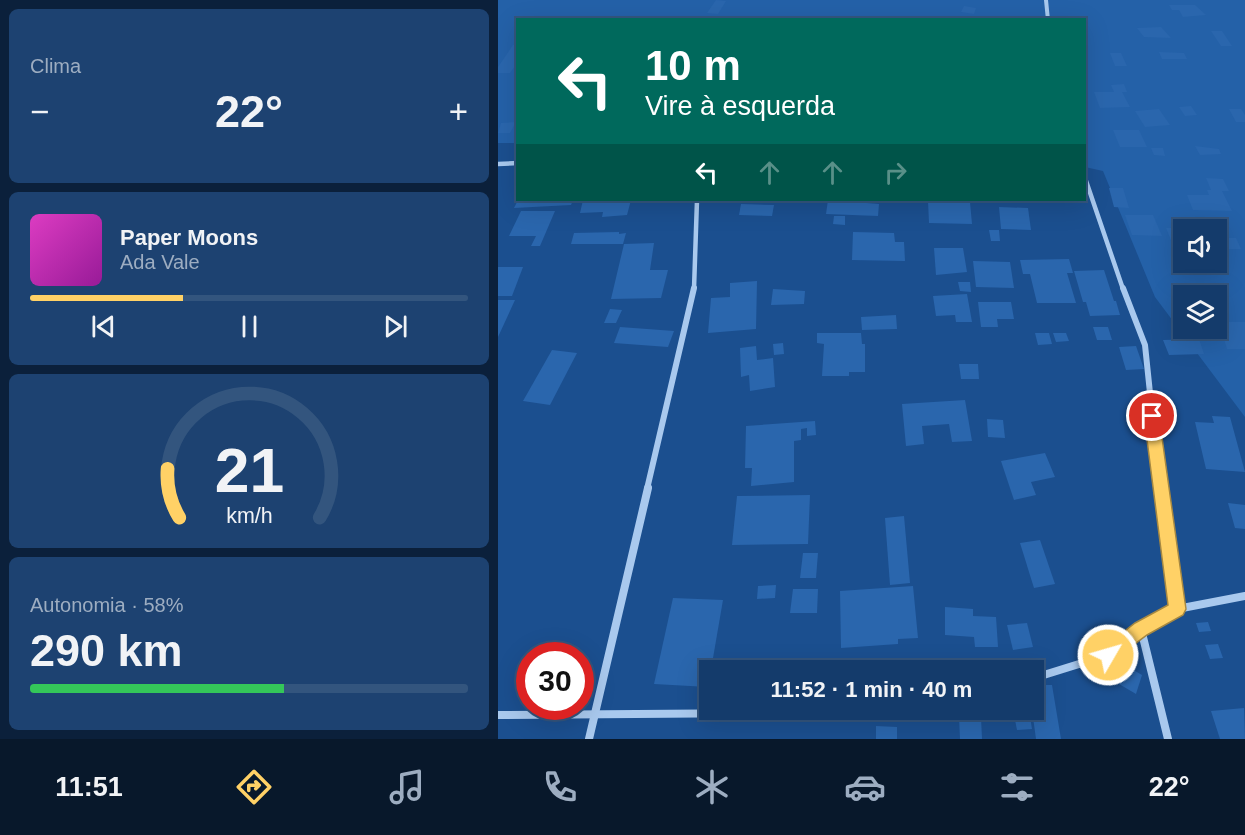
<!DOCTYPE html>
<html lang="pt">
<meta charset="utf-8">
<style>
body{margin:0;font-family:Arial,sans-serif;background:#1d4271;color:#f1f3f6;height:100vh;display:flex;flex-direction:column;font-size:22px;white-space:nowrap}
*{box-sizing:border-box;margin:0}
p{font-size:20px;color:#9dadc1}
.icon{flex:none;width:33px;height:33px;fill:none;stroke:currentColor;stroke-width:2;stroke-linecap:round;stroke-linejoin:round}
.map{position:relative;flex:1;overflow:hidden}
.sheet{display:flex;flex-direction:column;gap:9px;padding:9px;background:#0b203b;width:498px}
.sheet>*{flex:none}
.hud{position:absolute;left:18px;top:18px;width:570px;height:183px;border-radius:0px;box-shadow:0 6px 24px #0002,0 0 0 2px #33557e;background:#00695c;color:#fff;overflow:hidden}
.tools{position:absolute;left:675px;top:219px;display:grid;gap:12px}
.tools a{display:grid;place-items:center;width:54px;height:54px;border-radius:0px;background:#143b6b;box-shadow:0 6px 24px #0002,0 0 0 2px #33557e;font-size:30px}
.speed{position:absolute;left:18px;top:642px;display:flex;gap:12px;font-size:30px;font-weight:700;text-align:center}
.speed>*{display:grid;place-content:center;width:78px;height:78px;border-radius:50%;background:#143b6b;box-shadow:0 6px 24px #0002,0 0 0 2px #33557e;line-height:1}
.speed .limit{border:9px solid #d22;background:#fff;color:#111}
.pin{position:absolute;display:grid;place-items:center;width:51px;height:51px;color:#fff;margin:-26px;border:3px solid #fff;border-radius:50%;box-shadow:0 2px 6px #0007}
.me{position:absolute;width:66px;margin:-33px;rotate:52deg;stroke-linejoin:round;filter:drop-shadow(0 0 4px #0008)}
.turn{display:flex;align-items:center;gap:21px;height:126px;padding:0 30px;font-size:27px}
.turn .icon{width:78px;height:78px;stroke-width:2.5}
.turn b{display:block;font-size:42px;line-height:51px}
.lanes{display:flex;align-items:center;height:57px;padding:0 30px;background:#0003;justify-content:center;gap:30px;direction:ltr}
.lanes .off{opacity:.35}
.big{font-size:45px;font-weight:700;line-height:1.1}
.sheet .widget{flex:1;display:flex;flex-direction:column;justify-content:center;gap:9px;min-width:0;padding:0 21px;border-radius:9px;background:#1d4271}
.sheet .dial{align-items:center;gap:0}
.dial svg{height:156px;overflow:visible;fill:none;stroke:#33557e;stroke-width:7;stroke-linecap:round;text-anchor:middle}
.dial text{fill:#f1f3f6;stroke:none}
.song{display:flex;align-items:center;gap:18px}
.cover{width:72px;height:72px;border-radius:9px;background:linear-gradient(135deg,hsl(310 70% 55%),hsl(300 70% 35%))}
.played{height:6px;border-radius:3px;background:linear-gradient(90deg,#ffd166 35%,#33557e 35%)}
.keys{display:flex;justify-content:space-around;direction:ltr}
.heat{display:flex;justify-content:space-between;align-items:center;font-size:33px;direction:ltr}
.charge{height:9px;border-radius:4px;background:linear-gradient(90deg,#34c759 58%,#33557e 0)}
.trip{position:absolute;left:201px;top:660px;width:345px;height:60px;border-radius:0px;background:#143b6b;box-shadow:0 6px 24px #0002,0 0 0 2px #33557e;font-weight:700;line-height:60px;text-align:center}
.menu{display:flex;height:96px;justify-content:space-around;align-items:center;background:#08182b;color:#9dadc1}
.menu .icon{width:42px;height:42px}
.menu .selected{color:#ffd166}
.menu b{font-size:27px;color:#f1f3f6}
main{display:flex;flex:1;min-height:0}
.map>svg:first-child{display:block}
</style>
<main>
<section class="sheet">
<div class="widget"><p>Clima</p>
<div class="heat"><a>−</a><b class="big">22°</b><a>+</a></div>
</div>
<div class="widget">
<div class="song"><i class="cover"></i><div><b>Paper Moons</b><p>Ada Vale</p></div></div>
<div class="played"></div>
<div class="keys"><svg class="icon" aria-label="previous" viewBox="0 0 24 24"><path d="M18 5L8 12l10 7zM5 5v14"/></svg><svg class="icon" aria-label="pause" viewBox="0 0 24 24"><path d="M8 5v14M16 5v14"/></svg><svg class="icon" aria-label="next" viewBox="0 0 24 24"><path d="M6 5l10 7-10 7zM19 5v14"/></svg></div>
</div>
<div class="widget dial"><svg viewBox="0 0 100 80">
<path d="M14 69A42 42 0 1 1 86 69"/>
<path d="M14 69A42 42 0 0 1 8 44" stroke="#ffd166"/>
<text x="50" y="56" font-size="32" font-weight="700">21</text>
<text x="50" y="72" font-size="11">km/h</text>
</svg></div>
<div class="widget"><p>Autonomia · 58%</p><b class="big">290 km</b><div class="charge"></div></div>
</section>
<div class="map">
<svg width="747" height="739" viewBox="0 0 747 739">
<rect width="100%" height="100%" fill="#1b4f8f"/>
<!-- green -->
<path fill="#2461a8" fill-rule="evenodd" d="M0,0H747V417L657,297L605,171L587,167L586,20H20L19,143H0ZM686,230H718V262H686ZM686,296H718V328H686Z"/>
<!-- building -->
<g fill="#2a66ad">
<polygon points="218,0 228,1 220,14 209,13"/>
<polygon points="671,5 697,5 708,15 685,17 681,10 674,10"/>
<polygon points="466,6 478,8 476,14 463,12"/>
<polygon points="663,27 673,38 646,37 639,28"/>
<polygon points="713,31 724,31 734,46 723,46"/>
<polygon points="15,45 20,45 20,62 12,73 0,73 0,67"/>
<polygon points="661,52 686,53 689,59 664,59"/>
<polygon points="612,53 623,53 629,66 617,66"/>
<polygon points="626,84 629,92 624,92 632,107 602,108 596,92 616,92 613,85"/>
<polygon points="693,106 699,115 687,116 681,107"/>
<polygon points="661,109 672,125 647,127 637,111"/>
<polygon points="731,109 743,109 747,115 747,122 738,122"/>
<polygon points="18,122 12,133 0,133 3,123"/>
<polygon points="615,130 641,130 649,147 622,147"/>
<polygon points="697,146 721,149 723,154 702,155"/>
<polygon points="653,148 665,148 667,156 656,155"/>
<polygon points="708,178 725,179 731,191 724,191 734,211 695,210 689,195 711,195 709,190 713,190"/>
<polygon points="611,188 625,188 631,208 616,207"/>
<polygon points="20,200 75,200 73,205 16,208"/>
<polygon points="85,200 133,200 129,215 104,217 105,212 82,213"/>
<polygon points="252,200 290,200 290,203 251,202"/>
<polygon points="330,200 357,200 356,202 381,204 380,216 328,214"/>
<polygon points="430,201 472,202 474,224 431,223"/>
<polygon points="243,204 276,205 274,216 241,215"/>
<polygon points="501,207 530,208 533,230 503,229"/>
<polygon points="23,211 57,211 42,246 33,246 38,236 11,236"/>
<polygon points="627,215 655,215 664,236 634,235"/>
<polygon points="336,216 347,216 347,225 335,224"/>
<polygon points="668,228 686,228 686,250 677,250"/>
<polygon points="491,230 501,230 502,241 493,241"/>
<polygon points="121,232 121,234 128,233 125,244 73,244 76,233"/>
<polygon points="355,232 396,233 397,242 406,242 407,261 354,260"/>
<polygon points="718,238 738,238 743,249 718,249"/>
<polygon points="156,243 152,270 170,270 163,298 113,299 126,244"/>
<polygon points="436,248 465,248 469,272 438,275"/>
<polygon points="571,259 575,273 569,273 578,303 539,303 532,274 525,274 522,260"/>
<polygon points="475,261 512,262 516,288 478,287"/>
<polygon points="0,267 25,267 14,296 0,296"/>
<polygon points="606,270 616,301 618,301 622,315 592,316 588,302 585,302 576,271"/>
<polygon points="259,281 258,329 210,333 213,298 232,297 232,283"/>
<polygon points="460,282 472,282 473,292 462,291"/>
<polygon points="275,289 307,291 306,304 273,305"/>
<polygon points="469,294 474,322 458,322 457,315 438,316 435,296"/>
<polygon points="0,300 17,300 0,337"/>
<polygon points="480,302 513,302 516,319 499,319 500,327 483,327"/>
<polygon points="112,309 124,310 118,323 106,323"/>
<polygon points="398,315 399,329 364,330 363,317"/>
<polygon points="718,322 747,322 747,349 729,349 726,339 706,339 702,328 718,328"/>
<polygon points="122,327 176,331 170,347 116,343"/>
<polygon points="595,327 610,327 614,340 599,340"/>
<polygon points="319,333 363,333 364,344 367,344 367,372 351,372 351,376 324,376 326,344 319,343"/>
<polygon points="537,333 551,333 554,344 540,345"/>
<polygon points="555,333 568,333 571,341 558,342"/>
<polygon points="701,339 706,354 671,355 665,340"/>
<polygon points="285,343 286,354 276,355 275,344"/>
<polygon points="258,346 259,360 275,358 277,387 252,391 251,375 243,377 242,348"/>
<polygon points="638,346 646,369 628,370 621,347"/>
<polygon points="54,350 79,353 52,405 25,401"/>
<polygon points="461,364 480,364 481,379 463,379"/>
<polygon points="467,400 474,441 454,442 451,424 424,426 426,444 408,446 404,404"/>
<polygon points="714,416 732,417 747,472 708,469 697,422 716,423"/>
<polygon points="489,419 505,420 507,438 490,437"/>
<polygon points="317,421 318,435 309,436 309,428 303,429 303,440 296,441 296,482 253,486 254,468 247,468 248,426"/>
<polygon points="547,453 557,477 533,482 538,495 516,500 503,461"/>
<polygon points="312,495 310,544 234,545 239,496"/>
<polygon points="730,503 747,505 747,529 737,528"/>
<polygon points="406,516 412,583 392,585 387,518"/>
<polygon points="542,540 557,584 536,588 522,543"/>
<polygon points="305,553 320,553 318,578 302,578"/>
<polygon points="278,585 277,598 259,599 260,586"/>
<polygon points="415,586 420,638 400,639 400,644 343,648 342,591"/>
<polygon points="295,589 320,589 319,613 292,613"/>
<polygon points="175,598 225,600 210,687 156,684"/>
<polygon points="447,607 475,609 475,616 498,617 500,647 477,647 476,637 447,635"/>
<polygon points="710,622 713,631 701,632 698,623"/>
<polygon points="529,623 535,647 515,650 509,625"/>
<polygon points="720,644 725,658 712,659 707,645"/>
<polygon points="627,665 644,675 638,694 621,684"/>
<polygon points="540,685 554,685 563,739 538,739 534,710 536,698 542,698"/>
<polygon points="746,708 747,739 722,739 713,711"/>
<polygon points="515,710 531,710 534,729 519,730"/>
<polygon points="461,716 483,717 484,739 462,739"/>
<polygon points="378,726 399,727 399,739 378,739"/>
</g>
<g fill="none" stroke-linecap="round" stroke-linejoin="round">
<!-- street-far3 -->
<polyline stroke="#a9c9ee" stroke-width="4" points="548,0 550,20"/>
<!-- street-far2 -->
<g stroke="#a9c9ee" stroke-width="4.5">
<polyline points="0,164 20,163"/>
<polyline points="586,175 625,289"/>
<polyline points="196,289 199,200"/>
</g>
<!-- street-far1 -->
<g stroke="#a9c9ee" stroke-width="6">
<polyline points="625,288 647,345 662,489"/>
<polyline points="149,489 196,288"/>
</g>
<!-- street -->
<g stroke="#a9c9ee" stroke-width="8">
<polyline points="662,488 679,609"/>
<polyline points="643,629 670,739"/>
<polyline points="536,678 610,655 643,629 679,609 747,596"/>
<polyline points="0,715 396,712 407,710"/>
<polyline points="91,739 150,488"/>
</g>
</g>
<!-- route -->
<polygon fill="#ffd166" stroke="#a68842" stroke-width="1.5" points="654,409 659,411 661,416 688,609 685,615 649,635 610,664 604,661 601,655 604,649 637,623 670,605 646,416 648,411"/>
</svg>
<div class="tools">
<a><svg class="icon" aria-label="sound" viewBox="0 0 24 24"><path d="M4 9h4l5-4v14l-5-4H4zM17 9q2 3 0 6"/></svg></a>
<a><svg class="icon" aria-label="layers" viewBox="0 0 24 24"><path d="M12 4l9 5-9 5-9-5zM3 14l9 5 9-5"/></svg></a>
</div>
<div class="speed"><div class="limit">30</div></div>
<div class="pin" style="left:654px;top:416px;background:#d93025"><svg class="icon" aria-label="arrive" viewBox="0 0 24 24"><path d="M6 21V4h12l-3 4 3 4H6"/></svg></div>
<svg class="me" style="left:610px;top:655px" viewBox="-20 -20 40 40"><circle r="17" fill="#ffd166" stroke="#fff" stroke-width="3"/><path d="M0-11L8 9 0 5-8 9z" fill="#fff"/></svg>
<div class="trip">11:52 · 1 min · 40 m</div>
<div class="hud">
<div class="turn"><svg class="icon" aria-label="left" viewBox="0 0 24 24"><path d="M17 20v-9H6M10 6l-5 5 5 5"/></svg><div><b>10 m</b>Vire à esquerda</div></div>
<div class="lanes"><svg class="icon" aria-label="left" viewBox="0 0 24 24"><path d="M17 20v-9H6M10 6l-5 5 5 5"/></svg><svg class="icon off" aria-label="ahead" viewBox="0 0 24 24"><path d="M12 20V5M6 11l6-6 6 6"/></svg><svg class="icon off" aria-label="ahead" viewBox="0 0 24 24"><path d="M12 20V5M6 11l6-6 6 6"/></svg><svg class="icon off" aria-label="right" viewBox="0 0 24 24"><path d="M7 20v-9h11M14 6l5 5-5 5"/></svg></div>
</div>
</div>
</main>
<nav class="menu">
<b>11:51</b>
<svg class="icon selected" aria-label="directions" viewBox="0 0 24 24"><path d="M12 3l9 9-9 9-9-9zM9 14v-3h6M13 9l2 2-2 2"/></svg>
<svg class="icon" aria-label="music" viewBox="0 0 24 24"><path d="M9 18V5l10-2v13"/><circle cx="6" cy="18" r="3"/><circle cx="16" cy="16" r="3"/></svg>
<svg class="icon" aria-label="phone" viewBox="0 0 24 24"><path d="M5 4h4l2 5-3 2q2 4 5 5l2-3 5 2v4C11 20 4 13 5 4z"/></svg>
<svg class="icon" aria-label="climate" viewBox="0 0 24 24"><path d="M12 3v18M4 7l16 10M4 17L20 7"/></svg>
<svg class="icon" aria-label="car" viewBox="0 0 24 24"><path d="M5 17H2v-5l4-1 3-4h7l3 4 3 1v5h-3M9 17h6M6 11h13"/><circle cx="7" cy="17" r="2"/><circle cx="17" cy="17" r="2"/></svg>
<svg class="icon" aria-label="filters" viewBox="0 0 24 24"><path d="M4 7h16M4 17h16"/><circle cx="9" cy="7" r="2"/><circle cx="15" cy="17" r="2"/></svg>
<b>22°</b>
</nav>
